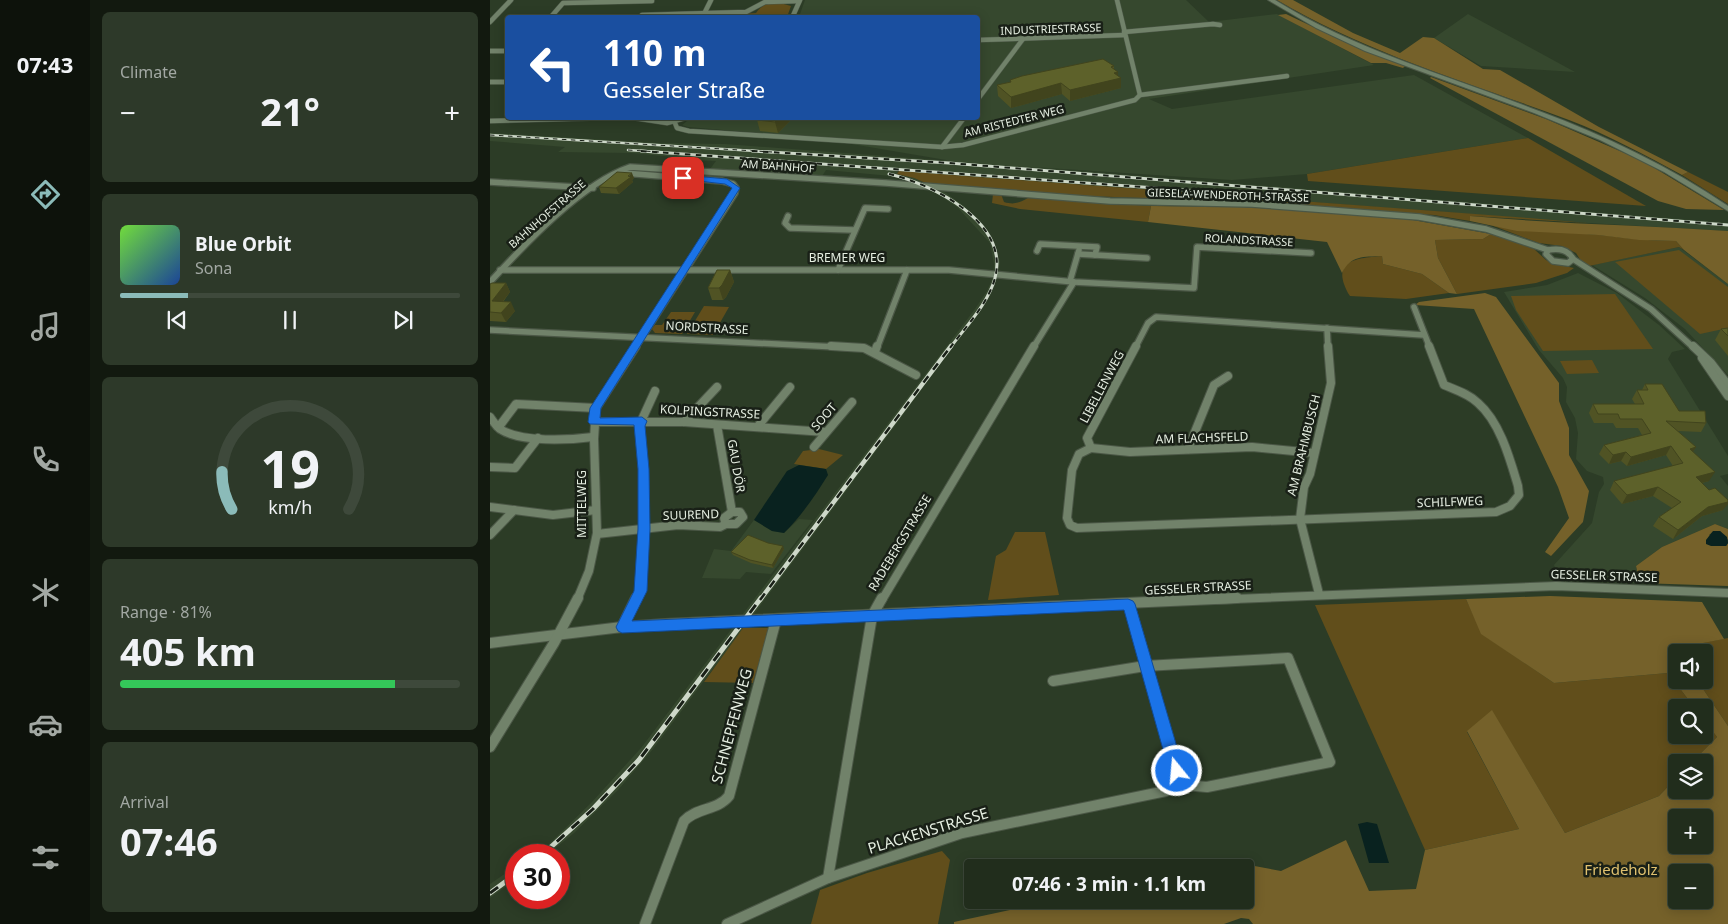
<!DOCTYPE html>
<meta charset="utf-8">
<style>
body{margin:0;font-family:"Noto Sans",sans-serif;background:#2d3929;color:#f1f3f6;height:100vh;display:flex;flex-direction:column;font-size:19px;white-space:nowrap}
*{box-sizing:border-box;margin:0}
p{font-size:16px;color:#a2a8a3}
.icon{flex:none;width:28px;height:28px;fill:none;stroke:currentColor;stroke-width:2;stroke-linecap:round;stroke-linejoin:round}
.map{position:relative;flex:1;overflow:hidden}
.sheet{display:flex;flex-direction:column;gap:12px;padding:12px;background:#12190f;width:400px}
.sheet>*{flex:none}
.guide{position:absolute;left:15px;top:15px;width:475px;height:105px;border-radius:5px;box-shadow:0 2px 12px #0003,0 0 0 1px #3e493b;background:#1a4fa0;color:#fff;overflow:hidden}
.fabs{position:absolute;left:1178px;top:644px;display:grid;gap:10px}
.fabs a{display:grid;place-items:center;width:45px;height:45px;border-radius:5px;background:#212d1c;box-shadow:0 2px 12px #0003,0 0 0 1px #3e493b;font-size:25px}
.speed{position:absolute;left:15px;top:844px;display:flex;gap:10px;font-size:25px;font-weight:700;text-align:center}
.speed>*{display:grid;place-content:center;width:65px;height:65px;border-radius:50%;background:#212d1c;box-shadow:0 2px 12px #0003,0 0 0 1px #3e493b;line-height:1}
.speed .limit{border:8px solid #d22;background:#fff;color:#111}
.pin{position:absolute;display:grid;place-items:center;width:42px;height:42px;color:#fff;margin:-21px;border-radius:10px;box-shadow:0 2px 8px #0006}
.me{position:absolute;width:55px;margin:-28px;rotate:343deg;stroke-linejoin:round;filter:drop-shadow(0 0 4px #0008)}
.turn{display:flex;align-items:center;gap:18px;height:105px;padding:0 15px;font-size:22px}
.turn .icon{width:65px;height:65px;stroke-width:2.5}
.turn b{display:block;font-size:35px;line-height:42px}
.big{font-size:38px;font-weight:700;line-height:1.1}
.sheet .tile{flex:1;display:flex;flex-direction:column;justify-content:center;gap:8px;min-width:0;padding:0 18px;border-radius:8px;background:#2d3929}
.sheet .dial{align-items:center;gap:0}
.dial svg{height:130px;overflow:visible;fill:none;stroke:#3e493b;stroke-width:7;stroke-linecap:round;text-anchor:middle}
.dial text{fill:#f1f3f6;stroke:none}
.song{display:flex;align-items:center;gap:15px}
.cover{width:60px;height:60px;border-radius:8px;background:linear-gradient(135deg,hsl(100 70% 55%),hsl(220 70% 35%))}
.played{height:5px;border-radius:2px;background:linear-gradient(90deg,#8bbbb9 20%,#3e493b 20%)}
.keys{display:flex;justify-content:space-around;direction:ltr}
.heat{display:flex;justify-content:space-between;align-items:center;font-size:28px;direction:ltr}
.charge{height:8px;border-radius:4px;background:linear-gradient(90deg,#34c759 81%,#3e493b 0)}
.trip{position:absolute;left:474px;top:859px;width:290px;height:50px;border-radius:5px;background:#212d1c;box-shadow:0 2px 12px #0003,0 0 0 1px #3e493b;font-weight:700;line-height:50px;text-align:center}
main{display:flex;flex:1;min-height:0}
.tabs{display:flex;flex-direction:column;width:90px;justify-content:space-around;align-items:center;background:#0d120b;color:#a2a8a3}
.tabs .icon{width:35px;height:35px}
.tabs .selected{color:#8bbbb9}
.tabs b{font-size:22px;color:#f1f3f6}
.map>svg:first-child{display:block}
</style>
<main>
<nav class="tabs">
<b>07:43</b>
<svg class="icon selected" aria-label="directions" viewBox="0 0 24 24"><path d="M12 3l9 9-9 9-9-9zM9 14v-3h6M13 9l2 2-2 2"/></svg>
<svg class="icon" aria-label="music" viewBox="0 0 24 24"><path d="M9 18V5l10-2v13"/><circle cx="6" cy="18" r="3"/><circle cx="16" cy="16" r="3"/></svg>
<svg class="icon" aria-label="phone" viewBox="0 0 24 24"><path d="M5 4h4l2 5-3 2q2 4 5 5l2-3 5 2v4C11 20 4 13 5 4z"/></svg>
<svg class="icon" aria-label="climate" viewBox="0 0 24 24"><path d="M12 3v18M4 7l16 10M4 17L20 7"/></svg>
<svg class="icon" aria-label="car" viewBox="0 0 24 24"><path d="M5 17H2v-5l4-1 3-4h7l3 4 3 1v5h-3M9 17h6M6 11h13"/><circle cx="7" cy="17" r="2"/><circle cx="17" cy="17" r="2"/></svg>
<svg class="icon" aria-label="filters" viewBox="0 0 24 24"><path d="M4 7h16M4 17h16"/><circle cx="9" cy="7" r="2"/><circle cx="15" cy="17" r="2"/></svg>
</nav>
<section class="sheet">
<div class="tile"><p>Climate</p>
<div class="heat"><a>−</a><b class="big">21°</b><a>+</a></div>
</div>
<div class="tile">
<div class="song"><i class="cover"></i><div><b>Blue Orbit</b><p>Sona</p></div></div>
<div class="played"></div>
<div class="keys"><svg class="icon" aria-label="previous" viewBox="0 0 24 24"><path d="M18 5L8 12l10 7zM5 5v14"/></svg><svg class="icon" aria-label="pause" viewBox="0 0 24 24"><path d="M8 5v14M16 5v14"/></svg><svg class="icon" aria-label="next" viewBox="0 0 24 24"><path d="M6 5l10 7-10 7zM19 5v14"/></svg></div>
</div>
<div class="tile dial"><svg viewBox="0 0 100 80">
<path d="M14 69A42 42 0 1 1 86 69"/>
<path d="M14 69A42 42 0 0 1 8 46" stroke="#8bbbb9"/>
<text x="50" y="56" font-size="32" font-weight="700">19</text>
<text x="50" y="72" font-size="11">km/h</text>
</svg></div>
<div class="tile"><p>Range · 81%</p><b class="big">405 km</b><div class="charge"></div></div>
<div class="tile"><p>Arrival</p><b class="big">07:46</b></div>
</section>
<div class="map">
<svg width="1238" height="924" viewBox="0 0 1238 924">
<rect width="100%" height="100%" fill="#2c3c26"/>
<!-- built -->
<g fill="#36482e">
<polygon points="315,0 696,0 719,22 787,14 884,65 659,99 682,109 924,75 1038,138 817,174 742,180 527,166 1238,223 1238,231 1098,223 409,171 407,174 424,178 453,191 474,206 503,241 510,262 506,279 500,294 410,419 163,749 128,790 84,833 57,855 43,855 57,846 102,802 151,748 485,309 497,291 503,277 504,264 500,243 467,207 434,185 401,176 336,170 331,178 220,169 226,161 205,160 206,157 197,157 195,158 141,153 68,152 75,147 0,141 0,133 167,143 235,144 462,161 326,138 198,127 192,125 201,118 488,118 488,18 309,17"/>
<polygon points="978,14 1041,48 1085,72 991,66 944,38"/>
<polygon points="1189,247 1238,284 1238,375 1195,329 1155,298 1102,265"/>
<polygon points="1088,273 1127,293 1169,325 1195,349 1182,352 1178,359 1238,456 1238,474 1230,476 1238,486 1238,529 1225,524 1172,547 1146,566 1150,583 1070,581 1064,565 1102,523 1109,492 1114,484 1113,477 1097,471 1086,459 1088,433 1085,418 1076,402 1077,387 1073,378 1049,350 1014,292 1057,285"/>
<polygon points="309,519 323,520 281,574 256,572 250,579 212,578 224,549 241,551 264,520 282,531 294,533"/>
<polygon points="26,866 26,879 0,898 0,884"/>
</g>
<!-- green -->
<g fill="#614e1b">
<path d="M290,3L301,6L297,17L247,18L249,14L266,13C273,3 278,4 290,3Z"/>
<polygon points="1038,138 1156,206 818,181 817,174"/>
<polygon points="409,171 1039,218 1098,223 980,216 980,221 944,215 763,202 569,195 450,184 445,187 424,178 407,174"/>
<polygon points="1198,172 1238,192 1238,204 1192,175"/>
<path d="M503,194H511L514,202C524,205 529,203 538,198L661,206L658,222L530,209L502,203Z"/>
<path d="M1001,225C1037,233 1073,231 1109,235C1135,238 1160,241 1186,241L1194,250L1189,247L1099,266L1091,261L1086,253L1072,246L1049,243Z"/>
<polygon points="1001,234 1044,249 1056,260 1064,264 1084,268 1077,273 1046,283 967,294 948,258 945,240 993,239"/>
<polygon points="1189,250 1238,287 1238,328 1210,334 1125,262"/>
<path d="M892,256L893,264L932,274L959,293L916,299L860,296C840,262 863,258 892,256Z"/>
<polygon points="1125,294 1163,349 1053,351 1026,310 1021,296"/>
<polygon points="214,306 239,307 223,335 197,334"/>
<polygon points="181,312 205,312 192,334 165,333 162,329 165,325 172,325"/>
<polygon points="1102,360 1109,373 1077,374 1070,361"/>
<polygon points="329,449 353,455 336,469 304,464 313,451"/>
<polygon points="525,532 555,532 569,595 498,600 506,556 516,550"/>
<polygon points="976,599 992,634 1064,683 1178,673 1204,707 1186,708 1186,735 1214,735 1214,720 1227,737 1202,762 1186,762 1186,778 1169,796 1075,833 1002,711 977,732 1029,829 935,850 825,605"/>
<polygon points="253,628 279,628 263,683 214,682"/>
<polygon points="1238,638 1238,726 1207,680 1214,680 1214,652 1189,652 1186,648"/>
<polygon points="452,851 460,860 448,924 321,924 330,890 377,873"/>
</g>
<!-- forest -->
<g fill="#75612a" fill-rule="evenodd">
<path d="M787,0H803L863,33L910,53L933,37L944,38L993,69L1010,70L1109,127L1198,172L1192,175C1155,155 1118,135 1079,120C980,83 879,54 787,0Z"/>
<polygon points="796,14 855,42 915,66 913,68 896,63 881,63 788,15"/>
<polygon points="941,77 1056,119 1153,161 1234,210 1196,209 1168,201 940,78"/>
<path d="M661,206L753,207L895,215L1001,234L993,239L945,240L948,258L967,294L959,293L932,274L893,264L892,256C873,257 861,255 852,273L837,242L658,222Z"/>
<path d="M980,216C1066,224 1152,225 1238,231V284L1194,250L1186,241L1149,240L1108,235L1027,231L980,221Z"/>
<polygon points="995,293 1006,297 1069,383 1069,401 1079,428 1079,455 1099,491 1093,522 1061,556 1055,552 1079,518 1068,487 984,309 925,305 929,302"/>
<polygon points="1225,524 1238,529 1238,540 1230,531 1224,531 1219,535 1236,546 1238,543 1238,586 1150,583 1146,566 1172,547"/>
<path d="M1060,596L1212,602L1234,639L1187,648L1189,652H1186V680H1207L1238,726V924H763L759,919L751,918L734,924H464V922L566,900H755V868L716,867L743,862L791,871L856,840L879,891L926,889L935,850L1029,829L977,731L1002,710L1075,833L1169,796L1186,778V790H1214V762H1202L1227,737L1214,720V708L1204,707L1178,673L1064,683L991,634L976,599ZM1186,818H1214V845H1186ZM1186,872H1214V900H1186Z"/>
</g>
<!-- water -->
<g fill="#09221f">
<path d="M309,465L336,469L338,475C325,496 312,515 294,533L282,531L264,520L297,471Z"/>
<polygon points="1223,531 1230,531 1237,537 1238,543 1236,546 1221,546 1216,544 1216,540"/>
<polygon points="877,822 887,824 899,863 879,863 868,824"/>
</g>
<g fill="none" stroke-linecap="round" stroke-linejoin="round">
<defs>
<g id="minor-far3">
<polyline points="627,0 650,95"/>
<polyline points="214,14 221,0"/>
<polyline points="152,15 256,12 275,2 309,1"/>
<polyline points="60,18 73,3 162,1"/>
<polyline points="302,18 310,0"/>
<polyline points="0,22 21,0"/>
<polyline points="634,32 723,24 730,25"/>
<polyline points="488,40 635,35"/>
<polyline points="0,51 18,51"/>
<polyline points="0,82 18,82"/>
<polyline points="488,99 533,39"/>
<polyline points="144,118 177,123 195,118"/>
<polyline points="0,121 110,118"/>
<polyline points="185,123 187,128 199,131 452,147 473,145 645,100 650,95 797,76"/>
<polyline points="452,147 474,118"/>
</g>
<g id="minor-far2">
<polyline points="134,173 232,181 243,184 246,188 245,193 145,348"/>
<polyline points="0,182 103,188"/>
<polyline points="298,216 295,223 300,228 364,230"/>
<path d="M1058,250C1068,248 1078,249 1083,259L1161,309L1204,348"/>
<polyline points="1058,250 1056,254 1063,261 1078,263 1083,259"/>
<polyline points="547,251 550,244 607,247 605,255"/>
<polyline points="588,254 657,258"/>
<polyline points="10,270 459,270 584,282 704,288 707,247 821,253"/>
<polyline points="348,270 375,208 398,209"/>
<polyline points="580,281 589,250"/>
<path d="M0,282C35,244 92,183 140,167L396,183L620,201L762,204L929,217L996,229L1058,250"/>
<polyline points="924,307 940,348"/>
<polyline points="837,328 838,348"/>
<polyline points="0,330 367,348"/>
<polyline points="387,348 417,270"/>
<polyline points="543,348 584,282"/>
<polyline points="645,348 658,323 666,317 934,335"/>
</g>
<g id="minor-far1">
<polyline points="341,346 374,348 426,375"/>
<path d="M646,346L597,438L601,448L589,454L582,470L577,518L580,525L587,528L1006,512L1020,506L1029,495L1028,486C1020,459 1010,422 988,403C979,394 966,390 954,385L939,346"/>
<polyline points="1203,346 1221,363 1238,385"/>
<polyline points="385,352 387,346"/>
<polyline points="1212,358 1238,396"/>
<path d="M0,417C3,421 6,426 10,429C31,443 79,440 103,437"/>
<polyline points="104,422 194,422 335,432"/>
<polyline points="194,422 227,387"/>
<polyline points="227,425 242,512"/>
<polyline points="7,426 11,424 26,404 106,408"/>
<polyline points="268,426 300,387"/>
<polyline points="324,447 362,402"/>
<polyline points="601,448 640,452 762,447 824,453"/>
<polyline points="698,449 724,385 738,376"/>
<polyline points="0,467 25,468 48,438"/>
<polyline points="0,507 63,515 106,510"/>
<polygon points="242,512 250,512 253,517 246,524 236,524 234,518"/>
<polyline points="107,534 188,525 230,527 236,524"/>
<polyline points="0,535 24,510"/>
<polyline points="829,594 810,519 814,487 820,474 841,383 838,346"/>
<polyline points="87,600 99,571 107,533 104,439 106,408 146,346"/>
<polyline points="146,600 150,591 154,529 153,469 149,426 165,391"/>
<polyline points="392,600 544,346"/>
<polyline points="719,600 1066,586 1238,593"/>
</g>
<g id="minor">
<polyline points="132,627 146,598"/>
<polyline points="0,643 132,627 175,624 747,598"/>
<polyline points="563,681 655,666 798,658 840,762 717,787 684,784"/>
<polyline points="0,747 64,643 88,598"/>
<polyline points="338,878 382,616 392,598"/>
<path d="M155,924L194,821C207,807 227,811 239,796L286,620"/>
<polyline points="237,924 338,878 472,833 676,791 684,784 687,771 639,604"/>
</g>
<path id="secondary" d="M778,0H785C867,51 960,76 1049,111C1116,136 1179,166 1238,206V211L1174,172L1110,140L1044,113L875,51L826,28Z"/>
</defs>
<!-- minor-far3 casing -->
<use href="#minor-far3" stroke="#4b5746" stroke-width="5.5"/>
<!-- minor-far2 casing -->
<use href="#minor-far2" stroke="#4b5746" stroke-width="8"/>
<!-- minor-far1 casing -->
<use href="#minor-far1" stroke="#4b5746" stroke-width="10"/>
<!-- minor casing -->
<use href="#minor" stroke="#4b5746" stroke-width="12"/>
<!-- secondary casing -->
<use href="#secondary" stroke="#4b5746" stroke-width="2"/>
<!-- minor-far3 -->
<use href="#minor-far3" stroke="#71826a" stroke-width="4.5"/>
<!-- minor-far2 -->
<use href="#minor-far2" stroke="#71826a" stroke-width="5.5"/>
<!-- minor-far1 -->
<use href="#minor-far1" stroke="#71826a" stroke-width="8"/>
<!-- minor -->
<use href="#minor" stroke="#71826a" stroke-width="10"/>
<!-- secondary -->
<use href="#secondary" fill="#71826a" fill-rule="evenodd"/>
<defs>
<g id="rail-far3">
<polyline points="0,135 282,152"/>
<polyline points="138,150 169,152"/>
</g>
<g id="rail-far2">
<polyline points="151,151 792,197"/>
<polyline points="262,151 459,163 1238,225"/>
<path d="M399,174C442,184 520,222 505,278C498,304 476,326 460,348"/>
</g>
<polyline id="rail-far1" points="270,600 461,346"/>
<g id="rail">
<polyline points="52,855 103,809 149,760 271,598"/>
<polyline points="0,893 26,874"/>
</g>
</defs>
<!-- rail-far3 casing -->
<use href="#rail-far3" stroke="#ced8c9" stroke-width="2.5"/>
<!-- rail-far2 casing -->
<use href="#rail-far2" stroke="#ced8c9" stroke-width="3"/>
<!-- rail-far1 casing -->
<use href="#rail-far1" stroke="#ced8c9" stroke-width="4.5"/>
<!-- rail casing -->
<use href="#rail" stroke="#ced8c9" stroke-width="5"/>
<!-- rail-far3 -->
<use href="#rail-far3" stroke="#192017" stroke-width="1" stroke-dasharray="4.5" stroke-linecap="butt"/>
<!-- rail-far2 -->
<use href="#rail-far2" stroke="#192017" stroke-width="2" stroke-dasharray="5.5" stroke-linecap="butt"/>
<!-- rail-far1 -->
<use href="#rail-far1" stroke="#192017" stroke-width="2.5" stroke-dasharray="8" stroke-linecap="butt"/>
<!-- rail -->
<use href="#rail" stroke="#192017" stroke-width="3" stroke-dasharray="10" stroke-linecap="butt"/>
</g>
<!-- wall -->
<g fill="#505324">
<polygon points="624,66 624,69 628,76 631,88 580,101 572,94 521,108 508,96 507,85 520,82 520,80"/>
<polygon points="270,118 303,118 288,133 270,131 267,120"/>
<polygon points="144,178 142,180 143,182 129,194 111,193 109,187"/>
<polygon points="240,270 244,282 236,297 233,300 222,300 218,288"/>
<polygon points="16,283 20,292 13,302 25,311 16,322 0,321 0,284"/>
<polygon points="1238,328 1238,356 1225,340 1231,329"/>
<polygon points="1155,384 1189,411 1216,423 1211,432 1188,431 1206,447 1203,451 1219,481 1212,483 1233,510 1212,516 1183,539 1163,526 1169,517 1182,508 1163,496 1132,504 1120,490 1124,481 1183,466 1176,455 1137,466 1131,461 1119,464 1109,454 1114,445 1152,435 1148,428 1126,428 1123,423 1104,423 1099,413 1103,404 1145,404 1142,399 1147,390 1152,390"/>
<polygon points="278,543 294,549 283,568 261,563 243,555 241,552"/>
</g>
<!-- shaded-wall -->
<g fill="#41441d">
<polygon points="628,72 628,79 631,78 631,88 580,101 580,90"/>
<polygon points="571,83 572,94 521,108 521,97"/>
<polygon points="289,118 303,118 288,133 285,122"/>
<polygon points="142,173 144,178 142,180 143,182 129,194 126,188"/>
<polygon points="240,270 244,282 236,297 233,300 229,288"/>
<polygon points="16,283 20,292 6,310 2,301"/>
<polygon points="21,302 25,311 16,322 11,313"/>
<polygon points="1181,446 1176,455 1137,466 1141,457"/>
<polygon points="1206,447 1200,456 1200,449"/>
<polygon points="1136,452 1131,461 1119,464 1123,455"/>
<polygon points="1225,472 1219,481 1200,486 1206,477"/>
<polygon points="1168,487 1163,496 1132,504 1137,495"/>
<polygon points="1238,502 1238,504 1233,510 1212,516 1183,539 1188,530 1218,507"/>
<polygon points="293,546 294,549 283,568 282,565"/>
</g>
<!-- building -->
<g fill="#5d612a" stroke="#41441d">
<polygon points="613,59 624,66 621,67 628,72 624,73 631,78 580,90 571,83 521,97 507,85 521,82 520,80 532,76"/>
<polygon points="270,118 289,118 285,122 267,120"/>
<polygon points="127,172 142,173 138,176 141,177 126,188 109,187"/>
<polygon points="227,270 240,270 232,285 229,288 218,288"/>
<polygon points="2,283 16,283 2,301 21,302 11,313 0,312 0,284"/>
<polygon points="1238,328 1238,336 1231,329"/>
<polygon points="1155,384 1172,384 1189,411 1215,411 1216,423 1176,421 1206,447 1200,449 1225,472 1206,477 1219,490 1225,488 1238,500 1238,502 1218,507 1188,530 1169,517 1191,502 1168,487 1137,495 1124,481 1193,463 1181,446 1141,457 1136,452 1123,455 1114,445 1161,433 1152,419 1130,419 1128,414 1108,414 1103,404 1154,404 1147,390 1158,390"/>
<polygon points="258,535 278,543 293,546 282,565 260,560 241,552"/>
</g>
<!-- route -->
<polygon fill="#1a73e8" stroke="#114b97" points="193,175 237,179 250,188 111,408 110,418 152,417 157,421 155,426 159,469 160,529 157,591 142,621 638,599 643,601 645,604 694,771 692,776 687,778 681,776 679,771 634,610 132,633 128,631 126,627 144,591 148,529 148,469 144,425 100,424 98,422 100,408 242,188 235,184 190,179 189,178"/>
<g text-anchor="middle" stroke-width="5" stroke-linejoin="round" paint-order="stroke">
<!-- far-street labels -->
<g font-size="11" fill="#e6efe2" stroke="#192017">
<text transform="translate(561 29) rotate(-2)" y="4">INDUSTRIESTRASSE</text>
<text transform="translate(524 121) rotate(-14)" y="4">AM RISTEDTER WEG</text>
<text transform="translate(288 166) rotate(4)" y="4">AM BAHNHOF</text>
<text transform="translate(738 195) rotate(2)" y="4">GIESELA-WENDEROTH-STRASSE</text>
<text transform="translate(57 214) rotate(-41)" y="4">BAHNHOFSTRASSE</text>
<text transform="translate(759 240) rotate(3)" y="4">ROLANDSTRASSE</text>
</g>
<!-- street labels -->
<g font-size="12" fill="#e6efe2" stroke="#192017">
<text x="357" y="262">BREMER WEG</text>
<text transform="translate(217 328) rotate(3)" y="4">NORDSTRASSE</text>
<text transform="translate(612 387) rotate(-62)" y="4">LIBELLENWEG</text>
<text transform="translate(220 412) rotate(3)" y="4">KOLPINGSTRASSE</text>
<text transform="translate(334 417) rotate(-49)" y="4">SOOT</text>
<text transform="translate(712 438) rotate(-2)" y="4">AM FLACHSFELD</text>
<text transform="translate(814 445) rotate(-76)" y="4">AM BRAHMBUSCH</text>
<text transform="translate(246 466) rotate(80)" y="4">GAU DÖR</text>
<text transform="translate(960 502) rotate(-2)" y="4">SCHILFWEG</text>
<text transform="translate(92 504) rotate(-90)" y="4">MITTELWEG</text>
<text transform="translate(201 515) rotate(-2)" y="4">SUUREND</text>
<text transform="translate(410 543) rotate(-59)" y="4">RADEBERGSTRASSE</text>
<text transform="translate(1114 576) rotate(2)" y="4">GESSELER STRASSE</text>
<text transform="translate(708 588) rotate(-3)" y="4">GESSELER STRASSE</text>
</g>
<!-- near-street labels -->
<g font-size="15" fill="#e6efe2" stroke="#192017">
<text transform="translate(242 726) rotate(-75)" y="5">SCHNEPFENWEG</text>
<text transform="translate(438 831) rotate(-17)" y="5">PLACKENSTRASSE</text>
</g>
<!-- near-park labels -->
<g font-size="15" fill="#e0c16f" stroke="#192017">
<text x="1131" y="875">Friedeholz</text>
</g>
</g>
</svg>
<div class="fabs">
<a><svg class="icon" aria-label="sound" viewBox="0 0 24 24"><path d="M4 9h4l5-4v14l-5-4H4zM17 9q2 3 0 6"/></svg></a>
<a><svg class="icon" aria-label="search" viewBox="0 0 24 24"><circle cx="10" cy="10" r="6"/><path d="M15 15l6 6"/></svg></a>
<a><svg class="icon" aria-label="layers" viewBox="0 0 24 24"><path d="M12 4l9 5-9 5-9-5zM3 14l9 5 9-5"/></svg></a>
<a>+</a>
<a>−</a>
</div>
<div class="speed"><div class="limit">30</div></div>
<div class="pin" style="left:193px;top:178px;background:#d93025"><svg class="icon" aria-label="arrive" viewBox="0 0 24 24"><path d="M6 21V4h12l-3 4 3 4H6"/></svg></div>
<svg class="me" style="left:687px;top:771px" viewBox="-20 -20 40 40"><circle r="17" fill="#1a73e8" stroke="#fff" stroke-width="3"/><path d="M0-11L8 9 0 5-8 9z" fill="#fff"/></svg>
<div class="trip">07:46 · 3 min · 1.1 km</div>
<div class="guide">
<div class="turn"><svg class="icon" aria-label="left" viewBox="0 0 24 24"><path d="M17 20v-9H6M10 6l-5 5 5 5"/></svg><div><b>110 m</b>Gesseler Straße</div></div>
</div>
</div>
</main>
